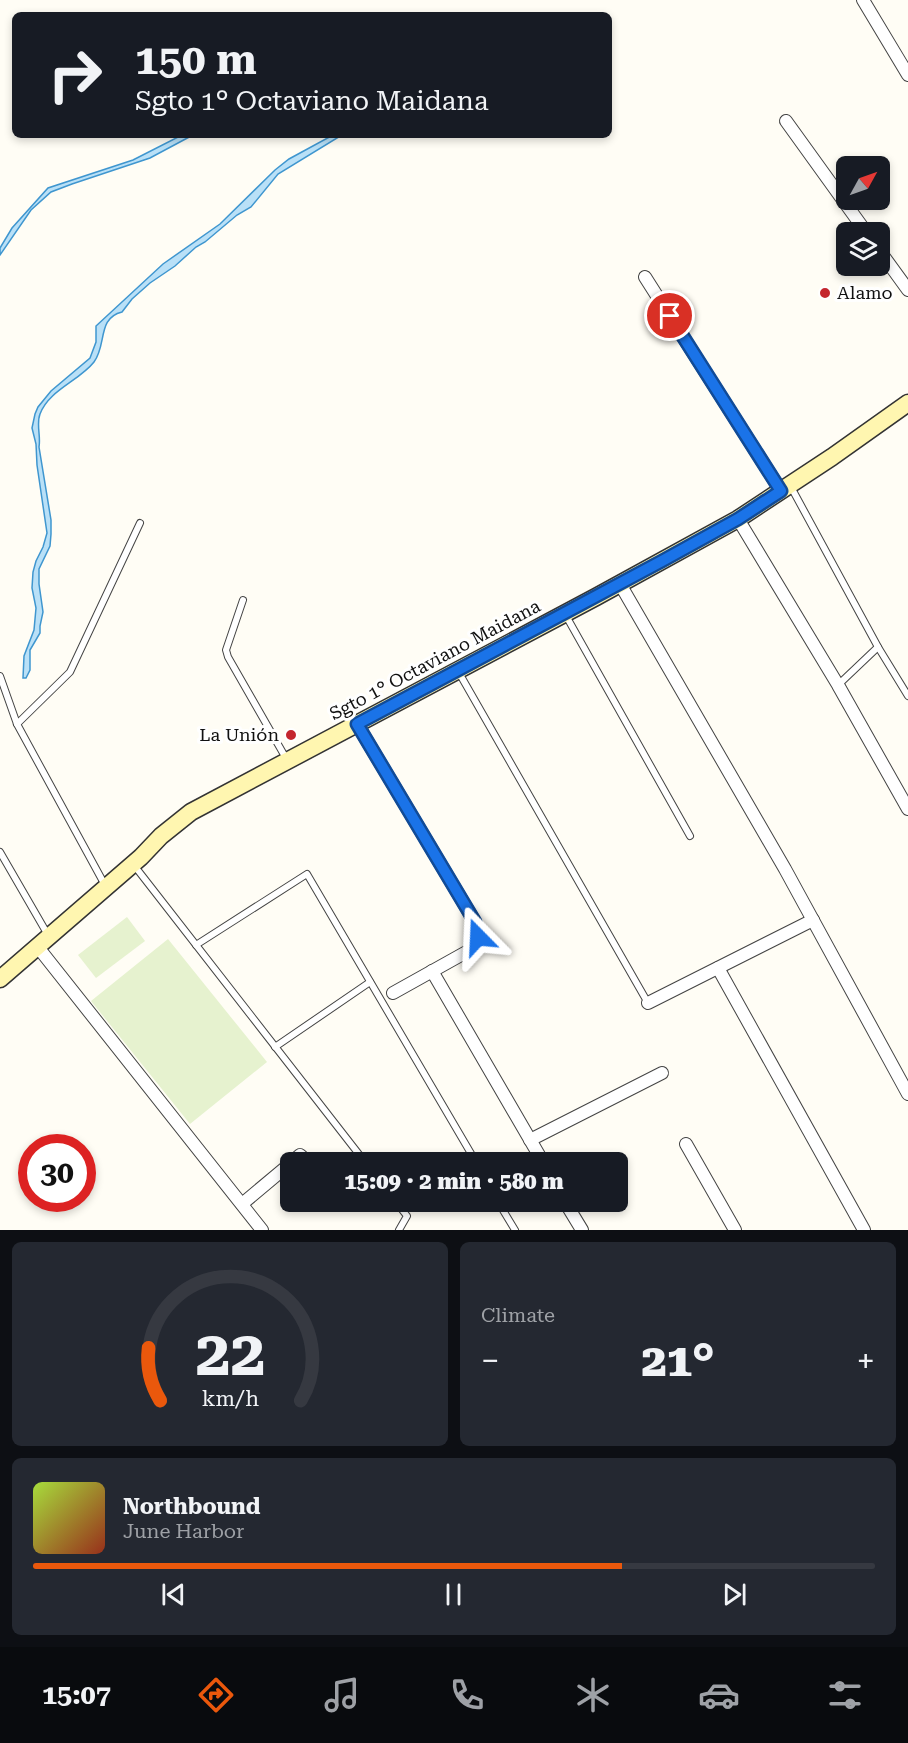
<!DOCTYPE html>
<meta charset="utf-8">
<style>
body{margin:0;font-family:"Roboto Serif",serif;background:#242831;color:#f1f3f6;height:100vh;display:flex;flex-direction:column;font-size:22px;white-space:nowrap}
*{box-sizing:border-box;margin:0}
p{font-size:20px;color:#9ea1a6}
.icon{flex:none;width:33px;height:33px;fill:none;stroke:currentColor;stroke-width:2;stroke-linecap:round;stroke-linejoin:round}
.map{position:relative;height:1230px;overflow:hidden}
.details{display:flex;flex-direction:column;gap:12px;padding:12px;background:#0d0f14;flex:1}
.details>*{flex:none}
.guide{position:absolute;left:12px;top:12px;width:600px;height:126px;border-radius:9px;box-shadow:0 3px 9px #0003;background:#171b24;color:#f1f3f6;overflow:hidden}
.needle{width:39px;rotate:50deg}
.buttons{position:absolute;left:836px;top:156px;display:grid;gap:12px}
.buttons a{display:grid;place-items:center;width:54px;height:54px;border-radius:9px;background:#171b24;box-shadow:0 3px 9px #0003;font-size:30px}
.speed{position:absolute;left:18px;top:1134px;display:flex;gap:12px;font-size:30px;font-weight:700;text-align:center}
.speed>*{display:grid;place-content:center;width:78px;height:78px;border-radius:50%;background:#171b24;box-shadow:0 3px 9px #0003;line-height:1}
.speed .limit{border:9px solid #d22;background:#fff;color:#111}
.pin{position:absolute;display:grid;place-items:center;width:51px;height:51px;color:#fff;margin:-26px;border:3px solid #fff;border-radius:50%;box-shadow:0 2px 6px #0007}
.me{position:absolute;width:66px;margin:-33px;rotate:339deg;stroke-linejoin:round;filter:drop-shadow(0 0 4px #0008)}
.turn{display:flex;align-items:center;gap:21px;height:126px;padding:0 24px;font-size:27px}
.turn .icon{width:78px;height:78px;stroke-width:2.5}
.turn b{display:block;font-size:42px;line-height:51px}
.big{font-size:45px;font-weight:800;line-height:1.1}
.details .widget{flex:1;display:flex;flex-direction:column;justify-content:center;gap:9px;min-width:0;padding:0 21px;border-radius:9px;background:#242831}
.details .dial{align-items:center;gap:0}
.dial svg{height:156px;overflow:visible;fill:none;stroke:#363941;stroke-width:7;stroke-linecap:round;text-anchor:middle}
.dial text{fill:#f1f3f6;stroke:none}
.song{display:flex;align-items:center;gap:18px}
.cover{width:72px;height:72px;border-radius:9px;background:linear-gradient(135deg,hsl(80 70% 55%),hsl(10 70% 35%))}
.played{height:6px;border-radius:3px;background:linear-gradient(90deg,#ea580c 70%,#363941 70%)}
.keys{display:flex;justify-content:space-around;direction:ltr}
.heat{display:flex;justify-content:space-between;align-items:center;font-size:33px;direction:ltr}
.details .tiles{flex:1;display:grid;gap:12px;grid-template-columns:1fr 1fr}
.widget:last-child{grid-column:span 2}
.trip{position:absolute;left:280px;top:1152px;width:348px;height:60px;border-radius:9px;background:#171b24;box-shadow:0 3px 9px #0003;font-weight:800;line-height:60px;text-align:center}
.tab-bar{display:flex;height:96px;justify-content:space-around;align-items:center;background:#090b0e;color:#9ea1a6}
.tab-bar .icon{width:42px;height:42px}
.tab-bar .on{color:#ea580c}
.tab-bar b{font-size:27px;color:#f1f3f6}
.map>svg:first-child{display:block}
</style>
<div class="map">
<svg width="908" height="1230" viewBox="0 0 908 1230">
<rect width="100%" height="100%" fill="#fffdf5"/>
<!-- pitch -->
<g fill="#e6f2cf">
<polygon points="127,917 145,941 96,978 78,955"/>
<polygon points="168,939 267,1062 190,1124 91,1001"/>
</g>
<!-- water -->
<g fill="#b9e0f7" stroke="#3f96cf" stroke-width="1.5">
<polygon points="182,135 193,135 150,158 72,184 51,192 31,210 0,255 0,248 12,228 48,188 133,160"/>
<path d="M333,135H342L278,174L251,207L237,215L205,242L196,247L175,266L150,283L132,299L122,312C97,318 107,345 94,362C79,381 49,390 40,414C36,424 41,436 39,447L51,520V534L50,546L39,569V584L43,612L40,626V633L30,650V670L26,678H23L24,656L34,630L36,608L32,588L33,572L36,561L43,547L47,533L37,465L36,444L32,428L35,414L38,407L51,391L90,358L96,342V326L163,264L220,224L275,170L289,159Z"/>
</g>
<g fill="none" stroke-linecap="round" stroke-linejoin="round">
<defs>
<g id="lane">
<polyline points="791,487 878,647 908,696"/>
<polyline points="243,600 226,650 228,657 287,760"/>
<polyline points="565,614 690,836"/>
<polyline points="458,671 648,1003"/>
<polyline points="0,676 17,724 106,887"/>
<polyline points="838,685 878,647"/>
<polyline points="17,724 70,672 140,523"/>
<polyline points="0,852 48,935"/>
<polyline points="133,864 365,1162"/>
<polyline points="196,945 307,874 476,1162"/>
<polyline points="275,1047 370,982"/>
<polyline points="396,1202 407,1216 399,1230"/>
<polyline points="498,1202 515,1230"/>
</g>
<g id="street">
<polyline points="863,0 908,75"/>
<polyline points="786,121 866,232"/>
<polyline points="879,250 908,290"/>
<polyline points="645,277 781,491"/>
<polyline points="738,519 838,685 908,809"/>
<polyline points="620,584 785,869 908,1094"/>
<polyline points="357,724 475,922 478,937 470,950 393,993"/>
<polyline points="37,946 262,1230"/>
<polyline points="718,968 864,1230"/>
<polyline points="432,971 543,1162"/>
<polyline points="648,1003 813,920"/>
<polyline points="530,1140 662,1073"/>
<polyline points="686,1144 735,1230"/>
<polyline points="292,1162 300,1155 308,1162"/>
<polyline points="565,1202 582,1230"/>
<polyline points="242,1204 291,1163"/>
</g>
<polyline id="secondary" points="0,979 141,857 161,836 191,812 596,597 738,519 832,457 908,403"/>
</defs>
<!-- lane casing -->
<use href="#lane" stroke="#444" stroke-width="8"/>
<!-- street casing -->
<use href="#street" stroke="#444" stroke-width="14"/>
<!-- secondary casing -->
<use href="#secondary" stroke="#333" stroke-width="19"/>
<!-- lane -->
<use href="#lane" stroke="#fff" stroke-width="6"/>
<!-- street -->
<use href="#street" stroke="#fff" stroke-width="12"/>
<!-- secondary -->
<use href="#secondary" stroke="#fff6b0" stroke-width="16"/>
</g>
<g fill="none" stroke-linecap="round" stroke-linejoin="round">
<defs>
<polyline id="route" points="478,937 475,922 357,724 662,561 738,519 781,491 670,316"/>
</defs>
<!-- route casing -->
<use href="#route" stroke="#114b97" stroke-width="15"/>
<!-- route -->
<use href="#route" stroke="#1a73e8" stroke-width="10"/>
</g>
<!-- markers -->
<g fill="#c4262e" stroke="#fff" stroke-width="2">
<circle cx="825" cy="293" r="6"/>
<circle cx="291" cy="735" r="6"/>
</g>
<g text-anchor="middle" stroke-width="6" stroke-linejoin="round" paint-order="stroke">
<!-- poi labels -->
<g font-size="18" fill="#111" stroke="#fff" text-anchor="start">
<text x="837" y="299">Alamo</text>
<text x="279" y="741" text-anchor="end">La Unión</text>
</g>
<!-- street labels -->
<g font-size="18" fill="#111" stroke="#fff">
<text transform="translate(435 660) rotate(-28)" y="6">Sgto 1° Octaviano Maidana</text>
</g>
</g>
</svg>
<div class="buttons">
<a><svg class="needle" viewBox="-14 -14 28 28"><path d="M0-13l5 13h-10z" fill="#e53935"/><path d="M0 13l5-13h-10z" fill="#9ea1a6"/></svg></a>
<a><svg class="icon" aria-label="layers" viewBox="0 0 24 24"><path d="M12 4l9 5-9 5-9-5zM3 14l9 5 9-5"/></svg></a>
</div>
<div class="speed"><div class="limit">30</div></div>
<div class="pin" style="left:670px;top:316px;background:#d93025"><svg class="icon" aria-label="arrive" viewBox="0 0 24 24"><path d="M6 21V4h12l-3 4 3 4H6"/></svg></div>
<svg class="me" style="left:478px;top:937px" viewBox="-20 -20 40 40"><path d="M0-17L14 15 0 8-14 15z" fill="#1a73e8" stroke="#fff" stroke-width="4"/></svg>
<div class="trip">15:09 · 2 min · 580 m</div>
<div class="guide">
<div class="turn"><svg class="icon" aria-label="right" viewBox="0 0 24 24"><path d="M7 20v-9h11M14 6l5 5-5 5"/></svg><div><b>150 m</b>Sgto 1° Octaviano Maidana</div></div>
</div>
</div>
<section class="details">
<div class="tiles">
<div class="widget dial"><svg viewBox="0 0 100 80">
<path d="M14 69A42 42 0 1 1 86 69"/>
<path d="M14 69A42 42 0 0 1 8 42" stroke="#ea580c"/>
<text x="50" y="56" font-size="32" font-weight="700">22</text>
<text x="50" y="72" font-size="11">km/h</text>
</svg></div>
<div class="widget"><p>Climate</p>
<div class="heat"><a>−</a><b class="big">21°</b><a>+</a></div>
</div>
<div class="widget">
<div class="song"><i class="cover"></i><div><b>Northbound</b><p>June Harbor</p></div></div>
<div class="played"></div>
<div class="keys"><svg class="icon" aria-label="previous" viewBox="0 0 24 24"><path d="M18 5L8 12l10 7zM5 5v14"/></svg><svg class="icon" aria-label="pause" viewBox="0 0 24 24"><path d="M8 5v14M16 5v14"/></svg><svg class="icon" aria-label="next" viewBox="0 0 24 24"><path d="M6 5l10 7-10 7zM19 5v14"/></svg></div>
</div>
</div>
</section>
<nav class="tab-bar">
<b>15:07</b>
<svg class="icon on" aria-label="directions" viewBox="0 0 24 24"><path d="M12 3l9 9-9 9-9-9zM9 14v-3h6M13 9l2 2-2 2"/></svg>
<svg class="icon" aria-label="music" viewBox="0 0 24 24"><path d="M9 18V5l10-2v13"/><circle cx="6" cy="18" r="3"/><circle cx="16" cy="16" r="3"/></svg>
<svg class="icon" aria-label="phone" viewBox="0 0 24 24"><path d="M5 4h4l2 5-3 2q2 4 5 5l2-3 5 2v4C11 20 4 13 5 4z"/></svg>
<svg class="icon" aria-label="climate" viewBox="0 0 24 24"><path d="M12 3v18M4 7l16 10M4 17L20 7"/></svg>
<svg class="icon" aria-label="car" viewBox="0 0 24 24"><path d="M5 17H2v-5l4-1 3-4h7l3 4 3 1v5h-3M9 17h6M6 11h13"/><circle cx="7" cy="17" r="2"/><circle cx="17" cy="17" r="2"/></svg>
<svg class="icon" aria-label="filters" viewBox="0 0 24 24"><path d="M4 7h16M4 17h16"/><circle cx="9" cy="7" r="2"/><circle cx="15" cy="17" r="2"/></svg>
</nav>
